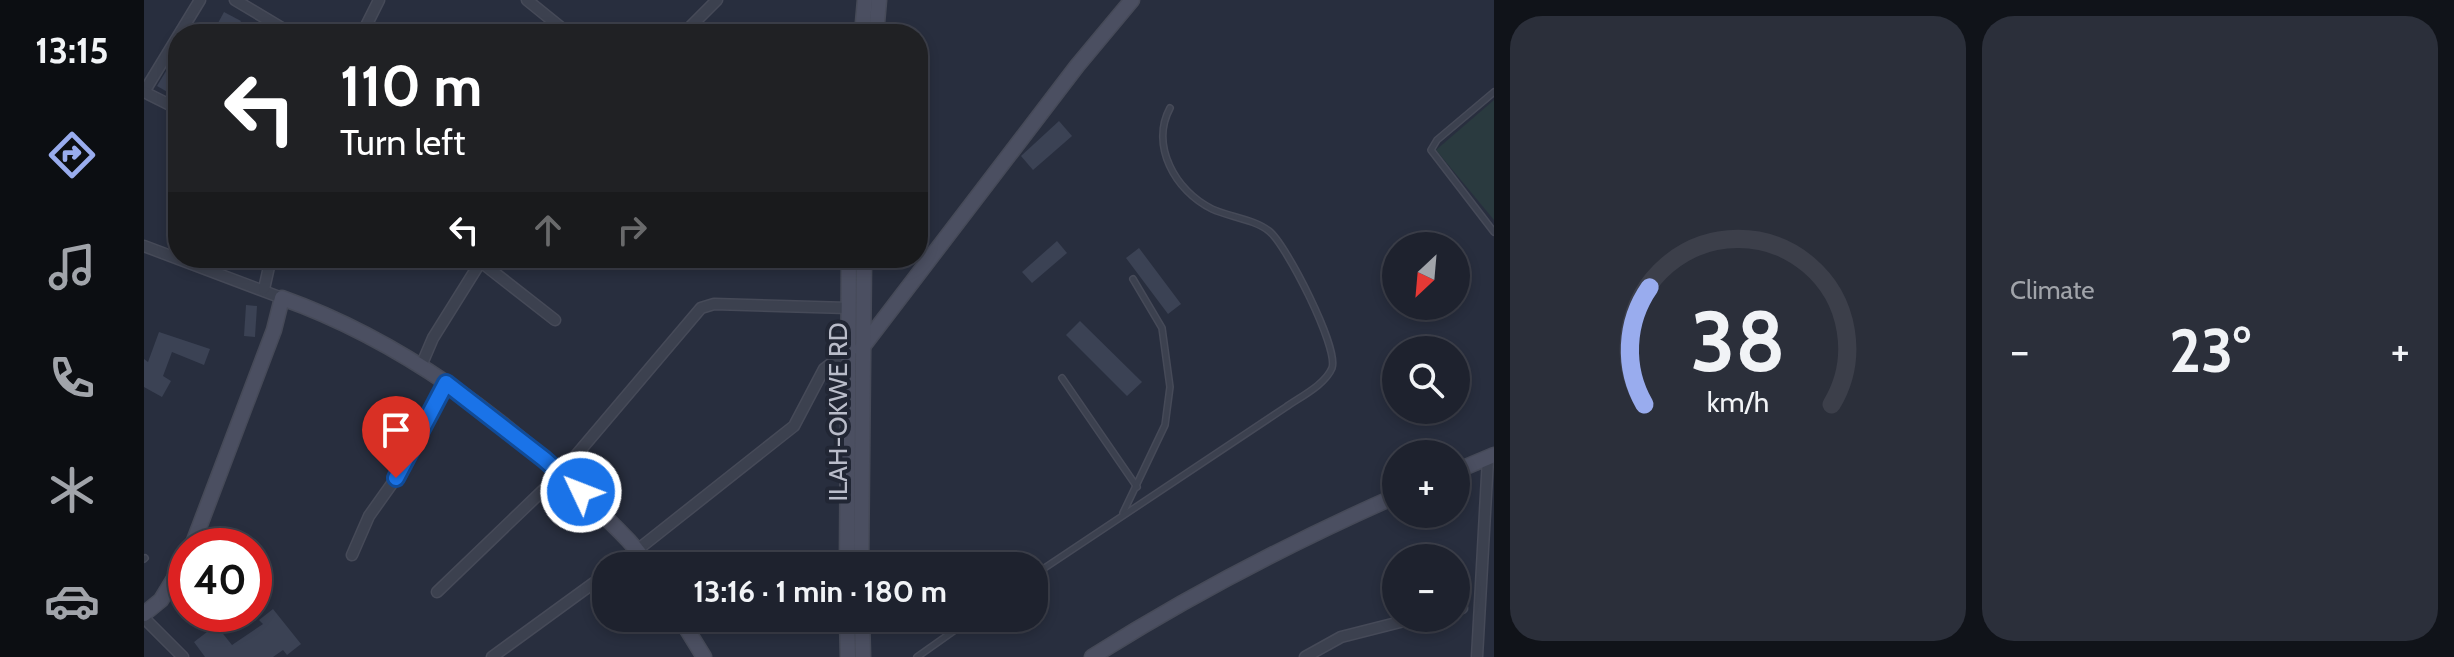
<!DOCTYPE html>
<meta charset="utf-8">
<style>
body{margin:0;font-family:Cabin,sans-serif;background:#2b2f3a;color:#f1f3f6;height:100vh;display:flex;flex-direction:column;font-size:30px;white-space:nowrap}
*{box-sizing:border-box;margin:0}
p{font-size:26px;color:#a1a4aa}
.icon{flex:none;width:44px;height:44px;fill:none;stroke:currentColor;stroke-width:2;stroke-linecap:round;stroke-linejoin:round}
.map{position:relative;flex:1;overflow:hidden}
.sheet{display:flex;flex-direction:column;gap:16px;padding:16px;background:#101319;width:960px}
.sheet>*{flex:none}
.guide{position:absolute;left:24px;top:24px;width:760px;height:244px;border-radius:32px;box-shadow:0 4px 12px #0003,0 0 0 2px #3c3f4a;background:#202124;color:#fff;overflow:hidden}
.needle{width:52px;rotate:206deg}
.controls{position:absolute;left:1238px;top:232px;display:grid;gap:16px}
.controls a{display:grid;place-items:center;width:88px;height:88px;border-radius:50%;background:#1e222e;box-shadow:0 4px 12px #0003,0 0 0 2px #3c3f4a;font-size:40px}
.speed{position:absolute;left:24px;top:528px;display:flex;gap:16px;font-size:40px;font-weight:700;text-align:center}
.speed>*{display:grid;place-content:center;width:104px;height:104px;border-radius:50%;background:#1e222e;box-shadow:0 4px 12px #0003,0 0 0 2px #3c3f4a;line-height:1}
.speed .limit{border:12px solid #d22;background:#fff;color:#111}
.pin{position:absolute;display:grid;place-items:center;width:68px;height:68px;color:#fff;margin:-82px -34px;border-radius:50% 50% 50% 0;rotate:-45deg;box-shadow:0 0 8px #0007}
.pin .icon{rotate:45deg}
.me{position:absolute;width:88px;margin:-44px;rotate:313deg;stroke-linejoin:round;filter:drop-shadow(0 0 6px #0008)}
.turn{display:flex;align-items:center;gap:28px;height:168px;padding:0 40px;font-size:36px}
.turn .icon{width:104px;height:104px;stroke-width:2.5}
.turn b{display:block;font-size:56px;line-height:68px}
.lanes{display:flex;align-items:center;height:76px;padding:0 40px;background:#0003;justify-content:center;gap:40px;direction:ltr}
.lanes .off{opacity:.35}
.big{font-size:60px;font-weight:700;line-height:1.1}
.sheet .tile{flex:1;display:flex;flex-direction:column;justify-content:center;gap:12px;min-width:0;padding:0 28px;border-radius:32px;background:#2b2f3a}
.sheet .dial{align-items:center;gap:0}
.dial svg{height:208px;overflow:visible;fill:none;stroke:#3c3f4a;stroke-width:7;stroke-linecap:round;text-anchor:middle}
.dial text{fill:#f1f3f6;stroke:none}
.heat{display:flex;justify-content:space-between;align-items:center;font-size:44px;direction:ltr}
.sheet .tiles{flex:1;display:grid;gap:16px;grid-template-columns:repeat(2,1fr)}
.trip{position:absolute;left:448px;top:552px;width:456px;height:80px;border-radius:32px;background:#1e222e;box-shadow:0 4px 12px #0003,0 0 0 2px #3c3f4a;font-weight:700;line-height:80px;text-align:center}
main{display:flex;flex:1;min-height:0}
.dock{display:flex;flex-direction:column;width:144px;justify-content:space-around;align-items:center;background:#0c0e12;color:#a1a4aa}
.dock .icon{width:56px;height:56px}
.dock .active{color:#99acee}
.dock b{font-size:36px;color:#f1f3f6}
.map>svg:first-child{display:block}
</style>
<main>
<nav class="dock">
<b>13:15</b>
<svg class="icon active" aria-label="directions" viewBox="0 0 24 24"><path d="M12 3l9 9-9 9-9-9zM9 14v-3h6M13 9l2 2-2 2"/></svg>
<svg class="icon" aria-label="music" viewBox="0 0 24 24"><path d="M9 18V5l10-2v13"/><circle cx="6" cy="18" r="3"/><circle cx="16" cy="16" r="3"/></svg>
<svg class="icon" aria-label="phone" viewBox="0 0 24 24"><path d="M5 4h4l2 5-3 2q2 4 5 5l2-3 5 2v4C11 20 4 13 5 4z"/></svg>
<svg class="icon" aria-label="climate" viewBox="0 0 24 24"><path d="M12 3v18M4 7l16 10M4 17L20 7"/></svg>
<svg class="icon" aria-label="car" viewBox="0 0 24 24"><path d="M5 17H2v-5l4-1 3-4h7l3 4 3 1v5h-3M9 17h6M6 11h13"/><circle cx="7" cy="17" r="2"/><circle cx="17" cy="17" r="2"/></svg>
</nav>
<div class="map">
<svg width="1350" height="657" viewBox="0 0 1350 657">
<rect width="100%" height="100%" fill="#282e3e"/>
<!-- green -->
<polygon fill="#2a3a3f" points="1350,100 1350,220 1292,150"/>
<!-- building -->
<g fill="#3b4254">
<polygon points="80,12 97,21 90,34 68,34"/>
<polygon points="33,53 34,54 34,98 13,86"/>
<polygon points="915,121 928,136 889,170 877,156"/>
<polygon points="913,241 923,253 888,283 878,272"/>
<polygon points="995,248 1037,304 1024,314 982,258"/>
<polygon points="102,305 113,306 111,337 100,336"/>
<polygon points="936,321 998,382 983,396 922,335"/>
<polygon points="15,332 66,349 60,365 28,352 19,376 27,381 18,397 0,387 0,359 4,362"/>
<polygon points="129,609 157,644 143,655 139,650 129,657 61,657 50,642 72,625 88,645 119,624 115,620"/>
</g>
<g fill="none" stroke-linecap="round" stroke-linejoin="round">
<defs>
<g id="lane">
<polyline points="1350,92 1293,140 1287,150 1350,232"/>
<polyline points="918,378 993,487"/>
<polyline points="979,513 1021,425 1026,387 1018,328 989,279"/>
<polyline points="0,559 1,558"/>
<path d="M890,575L1142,407C1156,397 1181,385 1188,368C1195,348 1142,244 1125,231C1110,219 1085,217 1068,209C1031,191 1006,145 1026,108"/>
<polyline points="773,657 828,618"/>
</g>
<g id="street">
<polyline points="91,0 148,34"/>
<polyline points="383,0 425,34"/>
<polyline points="218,34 235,0"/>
<polyline points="539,34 573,0"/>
<polyline points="0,92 56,0"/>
<polyline points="0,92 34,109"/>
<polyline points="0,246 138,298"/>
<polyline points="333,259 411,320"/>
<polyline points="120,289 127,258"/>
<polyline points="277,366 289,338 339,258"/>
<polyline points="208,555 225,516 252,478 302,383"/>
<polyline points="473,566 650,426 680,369 705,350"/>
<polyline points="293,592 417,473 557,308 570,304 704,308"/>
<polyline points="110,597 116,598"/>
<polyline points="1312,609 1318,608"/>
<polyline points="0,618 39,657"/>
<polyline points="348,657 462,574"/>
<polyline points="1161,657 1197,637 1272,618"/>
<polyline points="1333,657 1344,458"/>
</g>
<g id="secondary">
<polyline points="718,34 721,0"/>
<polyline points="732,34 735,0"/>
<polyline points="717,349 933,66 988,0"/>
<polyline points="1312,471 1350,455"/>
<path d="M48,546L130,330L138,298C256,340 363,419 451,507C470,526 490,543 504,566"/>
<polyline points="703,566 705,258"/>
<polyline points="717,566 720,258"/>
<polyline points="0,614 17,600 42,559"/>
<polyline points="536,618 560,657"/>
<polyline points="703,618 704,657"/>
<polyline points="718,618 719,657"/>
<path d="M948,657C1046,595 1146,543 1252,496"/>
</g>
</defs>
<!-- lane casing -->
<use href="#lane" stroke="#464a58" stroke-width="8"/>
<!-- street casing -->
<use href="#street" stroke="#464a58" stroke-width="13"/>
<!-- secondary casing -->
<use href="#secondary" stroke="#464a58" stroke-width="17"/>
<!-- lane -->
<use href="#lane" stroke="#3c414f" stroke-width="5"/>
<!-- street -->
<use href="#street" stroke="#3c414f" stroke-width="10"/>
<!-- secondary -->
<use href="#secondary" stroke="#4b4f61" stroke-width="14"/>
</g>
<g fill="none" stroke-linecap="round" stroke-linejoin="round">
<defs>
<polyline id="route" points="252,478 302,383 400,459 437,492"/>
</defs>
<!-- route casing -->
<use href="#route" stroke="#114b97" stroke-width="20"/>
<!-- route -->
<use href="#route" stroke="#1a73e8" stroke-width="14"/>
</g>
<g text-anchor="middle" stroke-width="8" stroke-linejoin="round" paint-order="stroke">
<!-- street labels -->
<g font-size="26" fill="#b9bcc9" stroke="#212634">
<text transform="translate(694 412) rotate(-90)" y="9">ILAH-OKWE RD</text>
</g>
</g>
</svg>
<div class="controls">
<a><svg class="needle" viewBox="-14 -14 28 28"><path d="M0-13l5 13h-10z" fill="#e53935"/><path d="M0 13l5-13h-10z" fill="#a1a4aa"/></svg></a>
<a><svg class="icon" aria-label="search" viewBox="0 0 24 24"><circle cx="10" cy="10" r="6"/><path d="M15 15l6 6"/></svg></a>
<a>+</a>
<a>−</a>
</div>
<div class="speed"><div class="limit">40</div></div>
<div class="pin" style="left:252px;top:478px;background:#d93025"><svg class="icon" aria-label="arrive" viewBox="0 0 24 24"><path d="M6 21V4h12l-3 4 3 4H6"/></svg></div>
<svg class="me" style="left:437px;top:492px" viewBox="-20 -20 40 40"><circle r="17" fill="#1a73e8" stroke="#fff" stroke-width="3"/><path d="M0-11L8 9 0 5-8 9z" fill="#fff"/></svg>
<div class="trip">13:16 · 1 min · 180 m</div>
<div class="guide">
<div class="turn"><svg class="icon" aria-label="left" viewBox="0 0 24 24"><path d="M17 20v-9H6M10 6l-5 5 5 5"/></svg><div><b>110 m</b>Turn left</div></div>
<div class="lanes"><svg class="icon" aria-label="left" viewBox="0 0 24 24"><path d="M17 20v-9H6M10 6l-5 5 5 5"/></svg><svg class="icon off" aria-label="ahead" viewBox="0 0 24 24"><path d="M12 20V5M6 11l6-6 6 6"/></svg><svg class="icon off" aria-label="right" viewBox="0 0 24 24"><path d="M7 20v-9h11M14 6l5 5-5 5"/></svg></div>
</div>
</div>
<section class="sheet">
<div class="tiles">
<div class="tile dial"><svg viewBox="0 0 100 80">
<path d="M14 69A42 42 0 1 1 86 69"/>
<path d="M14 69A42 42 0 0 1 16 24" stroke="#99acee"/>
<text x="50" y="56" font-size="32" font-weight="700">38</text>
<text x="50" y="72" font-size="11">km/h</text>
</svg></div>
<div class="tile"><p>Climate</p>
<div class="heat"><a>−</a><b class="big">23°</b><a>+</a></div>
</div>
</div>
</section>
</main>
